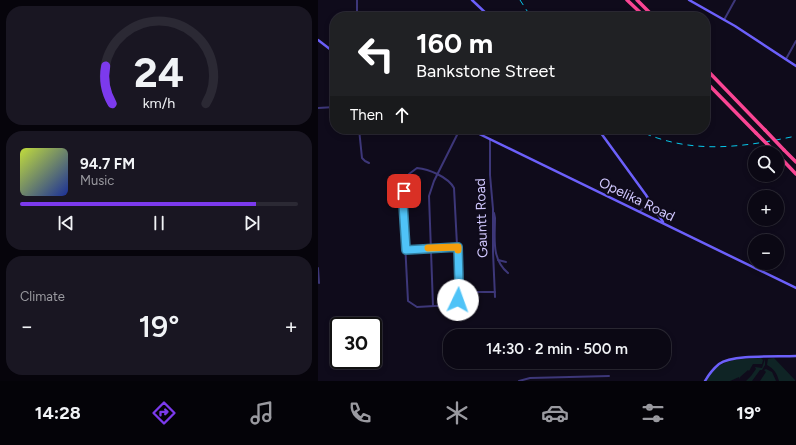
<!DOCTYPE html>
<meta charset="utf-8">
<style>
body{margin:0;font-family:Figtree,sans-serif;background:#191622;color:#f1f3f6;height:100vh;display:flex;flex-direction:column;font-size:15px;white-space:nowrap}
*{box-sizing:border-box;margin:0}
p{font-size:13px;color:#9a9aa0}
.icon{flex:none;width:22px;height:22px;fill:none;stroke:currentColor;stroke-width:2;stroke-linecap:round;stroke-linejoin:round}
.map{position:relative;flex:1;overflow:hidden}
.panel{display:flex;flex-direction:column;gap:6px;padding:6px;background:#06040b;width:318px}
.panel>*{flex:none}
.hud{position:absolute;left:12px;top:12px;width:380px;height:122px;border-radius:16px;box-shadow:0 2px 6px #0003,0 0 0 1px #2b2934;background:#202124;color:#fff;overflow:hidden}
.buttons{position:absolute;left:430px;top:146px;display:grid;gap:8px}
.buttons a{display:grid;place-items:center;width:36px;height:36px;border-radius:50%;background:#0b0814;box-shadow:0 2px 6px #0003,0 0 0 1px #2b2934;font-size:20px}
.speed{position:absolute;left:12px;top:317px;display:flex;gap:8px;font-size:20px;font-weight:700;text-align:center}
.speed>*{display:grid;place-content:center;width:52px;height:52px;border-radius:50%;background:#0b0814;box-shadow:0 2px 6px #0003,0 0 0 1px #2b2934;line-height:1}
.speed .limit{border:2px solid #111;border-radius:6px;background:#fff;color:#111}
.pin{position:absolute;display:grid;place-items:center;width:34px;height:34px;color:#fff;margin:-17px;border-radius:8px;box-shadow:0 2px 6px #0006}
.me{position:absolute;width:44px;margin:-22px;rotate:3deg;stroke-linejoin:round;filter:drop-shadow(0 0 3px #0008)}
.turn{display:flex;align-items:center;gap:14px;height:84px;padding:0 20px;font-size:18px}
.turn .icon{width:52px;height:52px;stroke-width:2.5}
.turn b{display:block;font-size:28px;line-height:34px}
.then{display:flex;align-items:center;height:38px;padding:0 20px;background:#0003;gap:8px;font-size:15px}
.big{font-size:30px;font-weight:600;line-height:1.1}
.panel .card{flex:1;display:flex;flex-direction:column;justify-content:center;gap:6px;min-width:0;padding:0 14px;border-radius:16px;background:#191622}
.panel .dial{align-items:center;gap:0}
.dial svg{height:104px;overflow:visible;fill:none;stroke:#2b2934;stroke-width:7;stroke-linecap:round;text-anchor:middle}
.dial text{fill:#f1f3f6;stroke:none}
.song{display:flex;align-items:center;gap:12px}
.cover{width:48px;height:48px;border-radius:6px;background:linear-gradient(135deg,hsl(70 70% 55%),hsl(230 70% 35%))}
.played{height:4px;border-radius:2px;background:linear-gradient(90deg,#7c3aed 85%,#2b2934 85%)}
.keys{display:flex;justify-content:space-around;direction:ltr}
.heat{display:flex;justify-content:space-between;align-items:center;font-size:22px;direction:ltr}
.trip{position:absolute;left:125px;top:329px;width:228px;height:40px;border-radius:16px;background:#0b0814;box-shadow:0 2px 6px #0003,0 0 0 1px #2b2934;font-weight:600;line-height:40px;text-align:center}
.menu{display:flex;height:64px;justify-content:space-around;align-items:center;background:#040308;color:#9a9aa0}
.menu .icon{width:28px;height:28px}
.menu .active{color:#7c3aed}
.menu b{font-size:18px;color:#f1f3f6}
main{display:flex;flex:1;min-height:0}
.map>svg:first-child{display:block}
</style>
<main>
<section class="panel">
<div class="card dial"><svg viewBox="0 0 100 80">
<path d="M14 69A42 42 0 1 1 86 69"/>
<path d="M14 69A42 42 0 0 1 9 40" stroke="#7c3aed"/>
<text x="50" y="56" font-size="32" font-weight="700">24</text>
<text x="50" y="72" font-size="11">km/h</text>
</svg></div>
<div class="card">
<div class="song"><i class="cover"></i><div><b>94.7 FM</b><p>Music</p></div></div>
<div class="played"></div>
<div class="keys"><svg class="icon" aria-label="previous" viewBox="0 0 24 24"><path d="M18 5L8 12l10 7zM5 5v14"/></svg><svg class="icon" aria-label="pause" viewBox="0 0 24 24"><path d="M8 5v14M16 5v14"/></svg><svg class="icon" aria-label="next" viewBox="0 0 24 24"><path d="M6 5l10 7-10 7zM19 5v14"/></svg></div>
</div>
<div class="card"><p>Climate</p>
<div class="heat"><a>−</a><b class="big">19°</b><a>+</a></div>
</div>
</section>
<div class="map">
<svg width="478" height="381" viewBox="0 0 478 381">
<rect width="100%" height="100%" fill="#0f0b1b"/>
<!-- green -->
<g fill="#0f2425">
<path d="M443,358L445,360L444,364H435L431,371L430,370L422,377V379L421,377L412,381H388C400,358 420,359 443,358Z"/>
<path d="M456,358L477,380V381H461C459,373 456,369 449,365L450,359Z"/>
<polygon points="447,359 447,365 444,370 442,370 434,381 428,381 433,376 438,369 437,367 444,368"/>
<polygon points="448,369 454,372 458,381 442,381 448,372 446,370"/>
</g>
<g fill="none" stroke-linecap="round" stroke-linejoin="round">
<!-- street -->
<g stroke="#3d3779" stroke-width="2">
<polyline points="39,0 39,17"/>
<polyline points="406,20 417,0"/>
<polyline points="468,59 478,41"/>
<polyline points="0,108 17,107"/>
<polyline points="41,129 44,158 47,161 51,163"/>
<polyline points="172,139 172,175 175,209 175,252 177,297"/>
<path d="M99,168C111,169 130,177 136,188L141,283L140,300L134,305L99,307L90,301L85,203V191L91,174Z"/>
<polyline points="322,211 328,206 330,201"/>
<path d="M176,213L177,218C177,238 173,259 190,273"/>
<polyline points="88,250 140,247"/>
<polyline points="180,260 188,262"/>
<polyline points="0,268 1,283"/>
<polyline points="159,292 177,292"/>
<polyline points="115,306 111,196 116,181 142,129"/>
<polyline points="201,381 212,378 291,376"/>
</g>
<!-- secondary -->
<g stroke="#6c60fb" stroke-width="2.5">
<polyline points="154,0 172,17"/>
<polyline points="371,0 417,26 478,66"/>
<polyline points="0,40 17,53"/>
<polyline points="151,129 478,288"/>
<polyline points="280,129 328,195 345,222"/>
<path d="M387,381C391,374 395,369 401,364C415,354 460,357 478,356"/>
</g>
<!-- highway -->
<g stroke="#fa4593" stroke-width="3.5">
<polyline points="309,0 327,17"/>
<polyline points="319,0 336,17"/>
<polyline points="387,68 447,130"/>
<polyline points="387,81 438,133"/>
<polyline points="466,150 478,162"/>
<polyline points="459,154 478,174"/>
</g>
<!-- rail -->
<g stroke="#06c8eb" stroke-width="1" stroke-dasharray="6 5" stroke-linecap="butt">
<polyline points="202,0 213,17"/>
<path d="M317,129C371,155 421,148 478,136"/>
</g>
<!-- highway-bridge -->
<g stroke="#fa4593" stroke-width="3.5">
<polyline points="447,130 466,150"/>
<polyline points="438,133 458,153"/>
</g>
</g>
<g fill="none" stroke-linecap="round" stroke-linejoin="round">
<defs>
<polyline id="route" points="86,191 85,203 88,250 140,247 141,282 140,300"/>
</defs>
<!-- route casing -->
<use href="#route" stroke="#337fa1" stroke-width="10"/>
<!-- route -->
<use href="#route" stroke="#4fc3f7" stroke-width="7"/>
<!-- slow -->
<polyline stroke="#f59e0b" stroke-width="7" points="110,248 140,247 140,250"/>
</g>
<g text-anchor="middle" stroke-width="4" stroke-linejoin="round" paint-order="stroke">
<!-- street labels -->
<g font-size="14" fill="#d0c7fe" stroke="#0f0b1b">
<text transform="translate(319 199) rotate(26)" y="5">Opelika Road</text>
<text transform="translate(163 218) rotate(-92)" y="5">Gauntt Road</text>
</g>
</g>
</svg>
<div class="buttons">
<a><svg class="icon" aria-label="search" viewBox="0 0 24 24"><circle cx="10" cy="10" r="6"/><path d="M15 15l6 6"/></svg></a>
<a>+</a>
<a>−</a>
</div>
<div class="speed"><div class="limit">30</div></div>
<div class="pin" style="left:86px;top:191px;background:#d93025"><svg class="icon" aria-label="arrive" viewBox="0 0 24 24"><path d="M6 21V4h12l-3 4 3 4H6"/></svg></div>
<svg class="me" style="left:140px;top:300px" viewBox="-20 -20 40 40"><circle r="19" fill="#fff"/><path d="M0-13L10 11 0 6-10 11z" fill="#4fc3f7"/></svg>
<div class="trip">14:30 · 2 min · 500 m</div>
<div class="hud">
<div class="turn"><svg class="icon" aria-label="left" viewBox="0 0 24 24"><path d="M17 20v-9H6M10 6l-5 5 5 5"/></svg><div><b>160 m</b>Bankstone Street</div></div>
<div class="then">Then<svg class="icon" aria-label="ahead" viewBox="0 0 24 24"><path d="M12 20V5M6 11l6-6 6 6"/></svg></div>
</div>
</div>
</main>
<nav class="menu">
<b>14:28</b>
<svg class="icon active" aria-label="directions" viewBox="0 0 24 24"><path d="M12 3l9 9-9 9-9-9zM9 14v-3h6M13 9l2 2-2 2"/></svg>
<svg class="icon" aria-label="music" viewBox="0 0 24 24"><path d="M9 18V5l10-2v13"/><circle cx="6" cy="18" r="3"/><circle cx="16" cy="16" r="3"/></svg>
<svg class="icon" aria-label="phone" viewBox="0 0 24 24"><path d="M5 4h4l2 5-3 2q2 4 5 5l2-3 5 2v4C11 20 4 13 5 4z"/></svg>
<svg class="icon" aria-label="climate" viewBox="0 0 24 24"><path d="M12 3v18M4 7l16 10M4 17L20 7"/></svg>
<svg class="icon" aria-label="car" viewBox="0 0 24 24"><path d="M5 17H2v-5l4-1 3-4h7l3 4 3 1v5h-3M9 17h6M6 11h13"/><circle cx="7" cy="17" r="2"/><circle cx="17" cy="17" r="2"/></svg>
<svg class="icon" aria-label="filters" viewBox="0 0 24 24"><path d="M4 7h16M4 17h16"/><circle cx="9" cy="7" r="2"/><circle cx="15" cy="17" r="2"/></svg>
<b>19°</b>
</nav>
